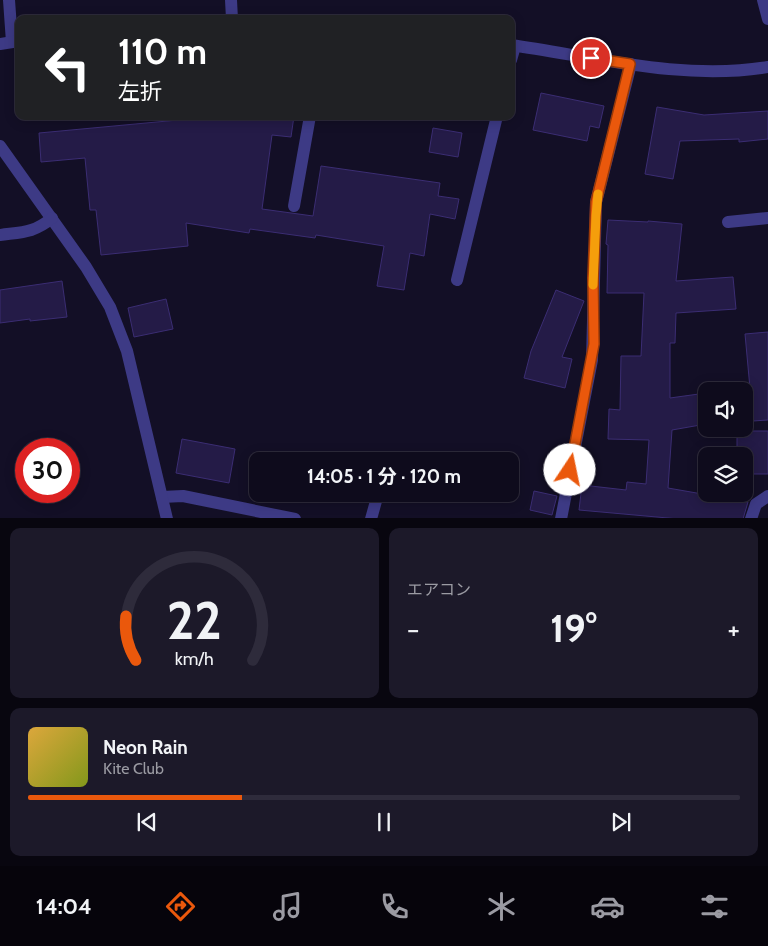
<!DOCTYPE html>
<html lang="ja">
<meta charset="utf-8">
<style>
body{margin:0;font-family:Cabin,"Noto Sans JP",sans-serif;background:#1c1929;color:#f1f3f6;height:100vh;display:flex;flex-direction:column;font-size:19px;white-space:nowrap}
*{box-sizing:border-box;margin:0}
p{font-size:16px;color:#9b9ba3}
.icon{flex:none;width:28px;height:28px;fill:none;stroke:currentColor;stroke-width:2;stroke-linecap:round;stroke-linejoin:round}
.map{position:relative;height:518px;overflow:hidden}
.side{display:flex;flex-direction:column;gap:10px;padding:10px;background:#08060f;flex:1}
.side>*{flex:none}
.guide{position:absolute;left:15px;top:15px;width:500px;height:105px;border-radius:10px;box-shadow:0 2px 12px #0003,0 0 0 1px #2e2b3b;background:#202124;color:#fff;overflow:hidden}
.buttons{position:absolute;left:698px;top:382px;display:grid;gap:10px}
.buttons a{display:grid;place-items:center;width:55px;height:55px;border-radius:10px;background:#0e0b1c;box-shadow:0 2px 12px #0003,0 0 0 1px #2e2b3b;font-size:25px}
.speed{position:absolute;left:15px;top:438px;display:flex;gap:10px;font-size:25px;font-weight:700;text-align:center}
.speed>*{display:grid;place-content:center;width:65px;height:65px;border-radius:50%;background:#0e0b1c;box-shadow:0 2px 12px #0003,0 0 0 1px #2e2b3b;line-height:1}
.speed .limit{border:8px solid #d22;background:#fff;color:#111}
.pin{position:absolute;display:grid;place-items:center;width:42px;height:42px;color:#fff;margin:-21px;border:2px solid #fff;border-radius:50%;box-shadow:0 1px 5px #0007}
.me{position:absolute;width:55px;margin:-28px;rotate:11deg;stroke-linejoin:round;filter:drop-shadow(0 0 4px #0008)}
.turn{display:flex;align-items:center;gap:18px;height:105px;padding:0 20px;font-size:22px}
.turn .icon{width:65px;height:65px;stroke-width:2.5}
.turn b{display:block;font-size:35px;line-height:42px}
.big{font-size:38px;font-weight:700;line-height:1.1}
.side .widget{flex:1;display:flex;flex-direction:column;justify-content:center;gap:8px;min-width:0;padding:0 18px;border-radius:10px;background:#1c1929}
.side .dial{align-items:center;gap:0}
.dial svg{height:130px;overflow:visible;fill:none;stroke:#2e2b3b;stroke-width:7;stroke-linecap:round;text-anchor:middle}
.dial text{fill:#f1f3f6;stroke:none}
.song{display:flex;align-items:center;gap:15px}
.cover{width:60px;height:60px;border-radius:8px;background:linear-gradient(135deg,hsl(40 70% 55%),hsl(70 70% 35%))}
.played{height:5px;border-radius:2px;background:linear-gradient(90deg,#ea580c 30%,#2e2b3b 30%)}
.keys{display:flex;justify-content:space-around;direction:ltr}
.heat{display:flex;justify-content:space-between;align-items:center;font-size:28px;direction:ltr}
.side .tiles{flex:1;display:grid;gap:10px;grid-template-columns:1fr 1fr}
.widget:last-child{grid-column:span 2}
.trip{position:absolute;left:249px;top:452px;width:270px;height:50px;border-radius:10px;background:#0e0b1c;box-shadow:0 2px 12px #0003,0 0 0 1px #2e2b3b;font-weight:700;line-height:50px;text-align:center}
.menu{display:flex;height:80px;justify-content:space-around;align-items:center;background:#06040b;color:#9b9ba3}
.menu .icon{width:35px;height:35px}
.menu .selected{color:#ea580c}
.menu b{font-size:22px;color:#f1f3f6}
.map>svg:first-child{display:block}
</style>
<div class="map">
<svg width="768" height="519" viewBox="0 0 768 519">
<rect width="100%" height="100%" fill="#130f26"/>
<!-- building -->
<g fill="#241b47" stroke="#3b2d73">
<polygon points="541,93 604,106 599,128 590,126 587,141 533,130"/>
<polygon points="657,107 704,115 768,111 768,139 739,142 739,139 680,141 673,179 645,174"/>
<polygon points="221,116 294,116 291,137 272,135 262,209 313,216 321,166 440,183 438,196 459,199 455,219 430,214 424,256 410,253 404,290 377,286 384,246 316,235 315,238 250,229 249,233 186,223 188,246 101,255 96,210 90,210 85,158 41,162 39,133"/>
<polygon points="433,128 462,133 458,157 429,152"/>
<polygon points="608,220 648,222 648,221 682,224 676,281 733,277 736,309 676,313 675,343 670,343 670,398 706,393 706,424 672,430 668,488 748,502 743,519 679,519 579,510 582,485 626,490 627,482 646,484 649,440 608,439 609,409 620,410 621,356 641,356 644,293 607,293 608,245 606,244"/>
<polygon points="62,281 67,317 30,321 30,319 0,323 0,290"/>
<polygon points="556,290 584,301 562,357 572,359 565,388 524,378 531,351"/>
<polygon points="166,299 173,329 134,337 128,308"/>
<polygon points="768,332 768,420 753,421 745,334"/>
<polygon points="737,431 768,431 768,474 744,474 744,456 737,456"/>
<polygon points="182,439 235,449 229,483 176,473"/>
<polygon points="534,491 557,496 552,515 530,510"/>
</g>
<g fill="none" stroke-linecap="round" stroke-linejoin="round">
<!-- service -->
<g stroke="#3d3a85" stroke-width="12">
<polyline points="9,0 12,42"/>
<polyline points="511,60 515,46"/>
<polyline points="294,206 310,116"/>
<polyline points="728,222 768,218"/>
<polyline points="457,280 497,116"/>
<polyline points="162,497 183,496 295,519"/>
<polyline points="371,519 378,494"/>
<polyline points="751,519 756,504 768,496"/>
</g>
<!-- minor -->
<g stroke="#3d3a85" stroke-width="12">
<polyline points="231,0 232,19"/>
<polyline points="763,0 768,19"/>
<polyline points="0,44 19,41"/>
<path d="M511,45C595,57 683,81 768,67"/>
<polyline points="0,146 86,267 110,307 127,351 167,519"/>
<path d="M0,235C22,232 34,233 52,218"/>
<polyline points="561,519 592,360 596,202 631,64"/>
</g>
</g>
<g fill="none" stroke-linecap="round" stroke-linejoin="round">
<defs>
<polyline id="route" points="570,470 594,344 593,278 596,202 630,64 591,58"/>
</defs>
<!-- route casing -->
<use href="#route" stroke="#983908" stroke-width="12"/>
<!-- route -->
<use href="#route" stroke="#ea580c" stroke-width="9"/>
<!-- slow -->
<polyline stroke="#f59e0b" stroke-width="9" points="593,285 596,216 598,194"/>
</g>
</svg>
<div class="buttons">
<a><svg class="icon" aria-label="sound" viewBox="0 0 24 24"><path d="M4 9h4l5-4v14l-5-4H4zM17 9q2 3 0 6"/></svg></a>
<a><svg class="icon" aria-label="layers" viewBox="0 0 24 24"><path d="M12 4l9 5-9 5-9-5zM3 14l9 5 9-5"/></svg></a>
</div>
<div class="speed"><div class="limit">30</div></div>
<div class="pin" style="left:591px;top:58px;background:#d93025"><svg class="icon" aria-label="arrive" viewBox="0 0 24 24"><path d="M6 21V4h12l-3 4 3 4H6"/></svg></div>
<svg class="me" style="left:570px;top:470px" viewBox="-20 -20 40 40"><circle r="19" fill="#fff"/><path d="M0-13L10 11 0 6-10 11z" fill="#ea580c"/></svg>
<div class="trip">14:05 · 1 分 · 120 m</div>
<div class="guide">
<div class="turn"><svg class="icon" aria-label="left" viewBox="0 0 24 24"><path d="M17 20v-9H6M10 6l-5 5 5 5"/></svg><div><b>110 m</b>左折</div></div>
</div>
</div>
<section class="side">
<div class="tiles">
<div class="widget dial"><svg viewBox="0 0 100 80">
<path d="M14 69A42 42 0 1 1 86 69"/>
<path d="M14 69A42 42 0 0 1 8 42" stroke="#ea580c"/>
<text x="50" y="56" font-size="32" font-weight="700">22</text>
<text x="50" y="72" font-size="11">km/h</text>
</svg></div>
<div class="widget"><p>エアコン</p>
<div class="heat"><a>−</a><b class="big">19°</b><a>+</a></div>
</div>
<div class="widget">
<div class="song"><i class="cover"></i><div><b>Neon Rain</b><p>Kite Club</p></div></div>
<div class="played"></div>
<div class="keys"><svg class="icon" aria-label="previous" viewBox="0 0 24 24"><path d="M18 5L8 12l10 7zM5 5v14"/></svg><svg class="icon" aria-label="pause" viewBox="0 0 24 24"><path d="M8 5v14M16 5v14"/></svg><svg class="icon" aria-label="next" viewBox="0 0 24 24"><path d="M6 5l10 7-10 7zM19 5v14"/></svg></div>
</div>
</div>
</section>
<nav class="menu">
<b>14:04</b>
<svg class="icon selected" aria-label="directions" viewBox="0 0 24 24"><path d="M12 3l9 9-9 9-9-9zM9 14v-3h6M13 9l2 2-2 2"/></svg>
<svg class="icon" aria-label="music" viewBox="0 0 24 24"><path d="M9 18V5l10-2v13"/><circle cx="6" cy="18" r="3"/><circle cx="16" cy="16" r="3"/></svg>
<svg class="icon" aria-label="phone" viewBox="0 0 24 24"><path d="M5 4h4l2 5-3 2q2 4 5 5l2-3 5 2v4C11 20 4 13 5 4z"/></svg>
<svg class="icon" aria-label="climate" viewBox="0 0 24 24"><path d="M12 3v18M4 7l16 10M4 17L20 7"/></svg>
<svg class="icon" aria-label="car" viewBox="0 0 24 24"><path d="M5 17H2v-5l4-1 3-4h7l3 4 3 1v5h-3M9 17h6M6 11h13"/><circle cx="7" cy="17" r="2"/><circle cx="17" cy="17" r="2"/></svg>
<svg class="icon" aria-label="filters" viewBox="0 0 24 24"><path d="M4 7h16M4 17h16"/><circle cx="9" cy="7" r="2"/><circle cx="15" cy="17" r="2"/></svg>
</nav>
